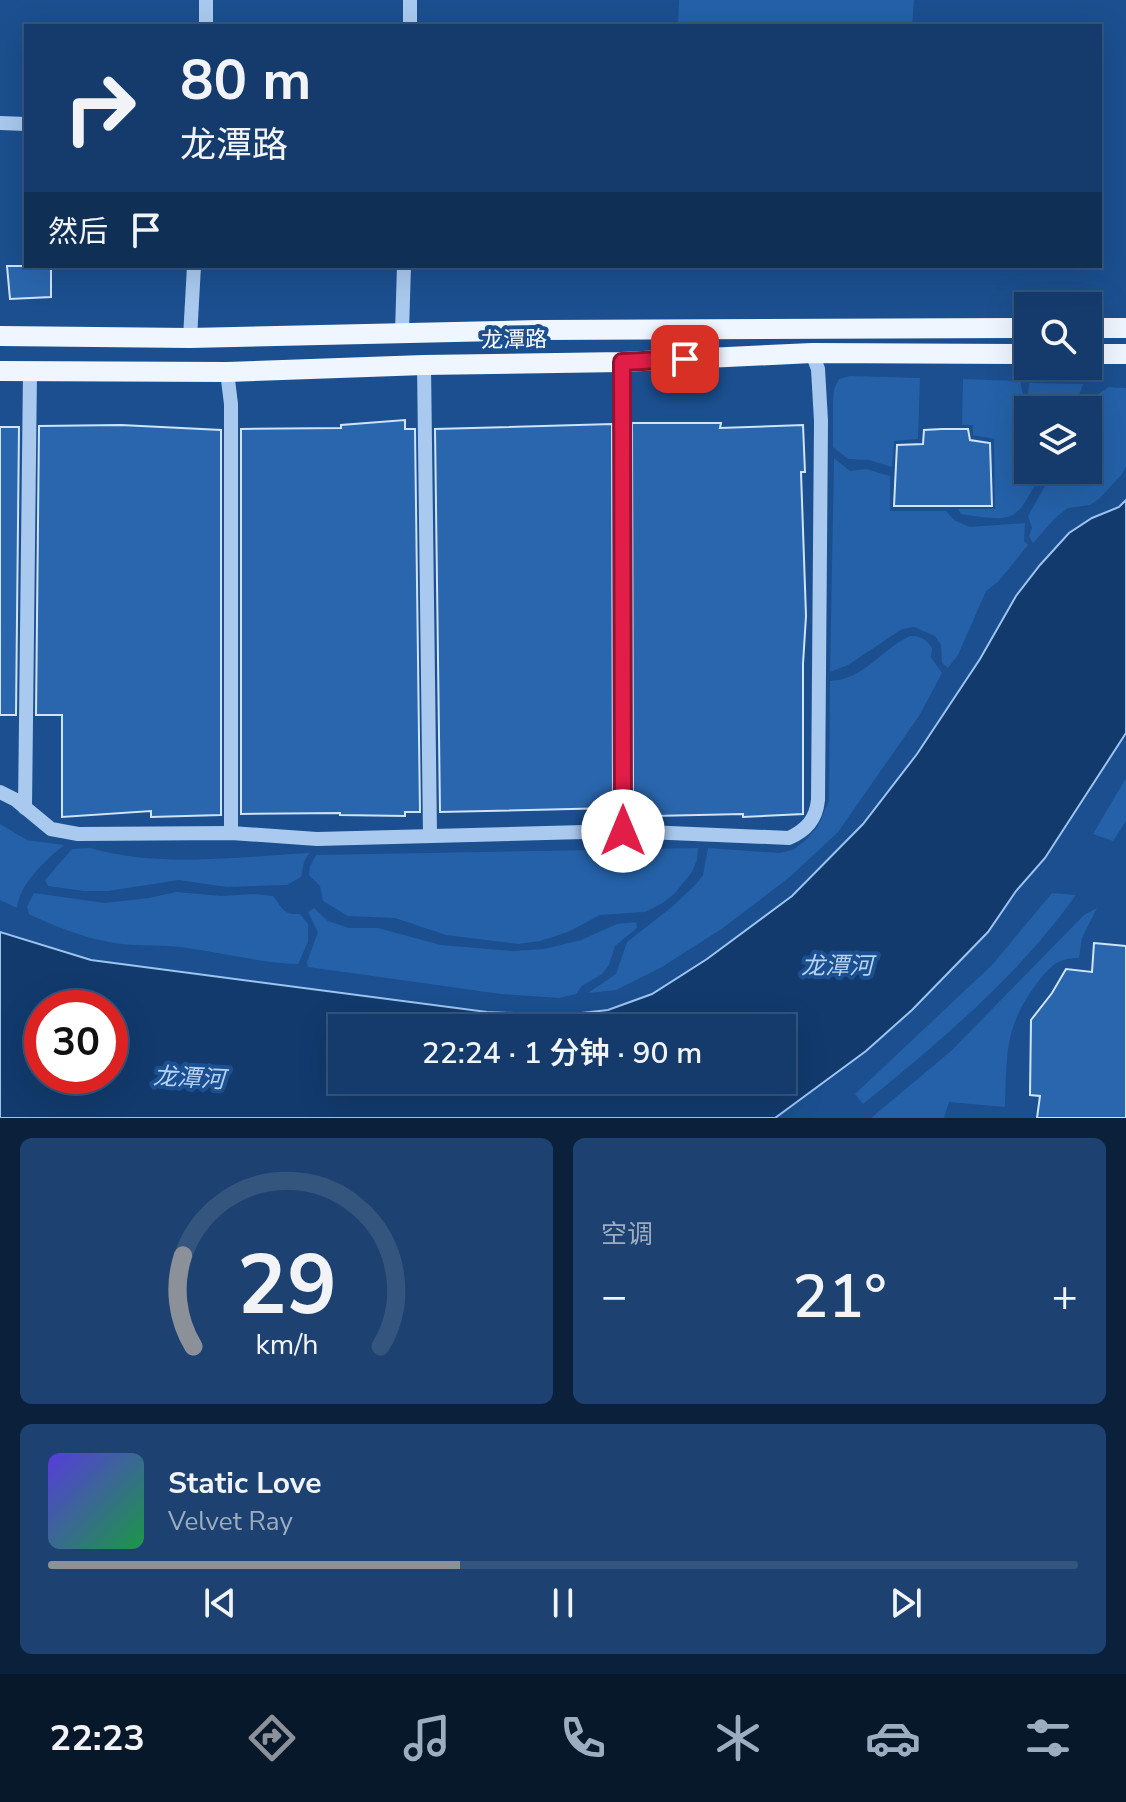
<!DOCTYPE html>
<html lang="zh">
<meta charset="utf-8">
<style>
body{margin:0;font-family:"Nunito Sans","Noto Sans SC",sans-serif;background:#1d4271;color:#f1f3f6;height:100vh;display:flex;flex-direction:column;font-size:30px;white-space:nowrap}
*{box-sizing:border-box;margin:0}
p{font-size:26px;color:#9dadc1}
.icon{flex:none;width:44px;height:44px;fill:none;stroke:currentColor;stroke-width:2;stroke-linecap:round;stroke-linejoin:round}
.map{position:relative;height:1118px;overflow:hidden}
.details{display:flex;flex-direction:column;gap:20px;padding:20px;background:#0b203b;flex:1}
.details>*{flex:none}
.guide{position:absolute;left:24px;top:24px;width:1078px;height:244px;border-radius:0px;box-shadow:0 8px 32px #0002,0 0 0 2px #33557e;background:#143b6b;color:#f1f3f6;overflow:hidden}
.buttons{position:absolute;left:1014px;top:292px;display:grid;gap:16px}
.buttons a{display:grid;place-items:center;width:88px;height:88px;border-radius:0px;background:#143b6b;box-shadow:0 8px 32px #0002,0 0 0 2px #33557e;font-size:40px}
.speed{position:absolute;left:24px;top:990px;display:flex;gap:16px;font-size:40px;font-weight:700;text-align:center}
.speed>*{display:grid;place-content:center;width:104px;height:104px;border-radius:50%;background:#143b6b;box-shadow:0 8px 32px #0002,0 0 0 2px #33557e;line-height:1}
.speed .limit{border:12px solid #d22;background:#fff;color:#111}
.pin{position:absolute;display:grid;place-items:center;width:68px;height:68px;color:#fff;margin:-34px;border-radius:16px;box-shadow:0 4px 12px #0006}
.me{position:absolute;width:88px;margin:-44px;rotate:0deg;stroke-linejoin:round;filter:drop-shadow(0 0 6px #0008)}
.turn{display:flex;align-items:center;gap:28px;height:168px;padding:0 24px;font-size:36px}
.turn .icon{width:104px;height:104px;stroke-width:2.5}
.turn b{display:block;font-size:56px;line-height:68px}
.then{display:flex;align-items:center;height:76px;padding:0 24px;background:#0003;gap:16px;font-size:30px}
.big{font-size:60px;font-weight:600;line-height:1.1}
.details .widget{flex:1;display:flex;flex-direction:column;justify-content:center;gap:12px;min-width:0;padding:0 28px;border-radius:12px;background:#1d4271}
.details .dial{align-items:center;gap:0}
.dial svg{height:208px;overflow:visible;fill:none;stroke:#33557e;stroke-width:7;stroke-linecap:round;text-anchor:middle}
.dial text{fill:#f1f3f6;stroke:none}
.song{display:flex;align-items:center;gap:24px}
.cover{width:96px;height:96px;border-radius:12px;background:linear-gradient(135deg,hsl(250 70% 55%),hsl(140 70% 35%))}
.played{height:8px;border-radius:4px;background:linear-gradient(90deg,#8c9099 40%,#33557e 40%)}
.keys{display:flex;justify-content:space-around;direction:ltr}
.heat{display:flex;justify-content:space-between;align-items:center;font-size:44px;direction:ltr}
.details .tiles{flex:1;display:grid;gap:20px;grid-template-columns:1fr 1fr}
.widget:last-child{grid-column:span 2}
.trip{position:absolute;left:328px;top:1014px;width:468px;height:80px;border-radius:0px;background:#143b6b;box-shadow:0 8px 32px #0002,0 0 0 2px #33557e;font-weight:600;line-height:80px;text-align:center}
.menu{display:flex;height:128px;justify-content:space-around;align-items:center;background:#08182b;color:#9dadc1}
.menu .icon{width:56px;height:56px}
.menu .current{color:#8c9099}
.menu b{font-size:36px;color:#f1f3f6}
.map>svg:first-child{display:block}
</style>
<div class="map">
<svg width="1126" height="1118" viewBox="0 0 1126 1118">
<rect width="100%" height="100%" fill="#1b4f8f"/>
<!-- green -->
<g fill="#2461a8">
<polygon points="679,0 914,0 912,26 678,26"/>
<polygon points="850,376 920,378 918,439 894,441 892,467 869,460 848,459 833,447 833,402 834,389 839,379"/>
<path d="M963,379L1020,381C1023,393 1024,407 1038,410H1028V470H1042C1017,521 1017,523 961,514L958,509H995L994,439L973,435V425H962Z"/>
<polygon points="1029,383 1083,384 1076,403 1063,410 1038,405 1028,394"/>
<polygon points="1109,387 1126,388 1126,467 1122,474 1100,498 1090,505 1068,508 1056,517 1033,543 1029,536 1032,528 1028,516 1054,470 1088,470 1088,410 1085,410 1094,397"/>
<polygon points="834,458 850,471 866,469 890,476 890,511 946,511 954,520 970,527 1025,523 1024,541 1028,545 998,582 986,591 958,655 948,668 942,663 941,645 935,636 914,627 902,629 848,665 830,672"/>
<path d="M910,636C921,636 926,639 932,648L931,657L942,673L919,716L838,832L791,876L723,928L662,967L616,990L588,993L616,974L627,942L673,906L696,884L703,875L708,848L779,853L793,850L806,840L818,826L829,801L830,681C864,680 881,649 910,636Z"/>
<polygon points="1126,778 1126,821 1113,841 1093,834"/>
<path d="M0,824L27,840L64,845C45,861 20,883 17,908L0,900Z"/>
<path d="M90,848C159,868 238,857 309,853L304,862L301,877L287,885L227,887L179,880L108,891H84L48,886L45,880L72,849Z"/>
<polygon points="698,848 697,860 692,872 675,893 663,903 645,912 600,915 568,932 540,941 519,944 446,935 395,918 348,916 323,901 320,886 309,875 310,866 316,855"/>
<path d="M176,892L221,896L255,894L273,896C283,908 282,915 300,914L308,924V942L298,964C260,963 225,953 187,948C170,945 154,946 137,945C99,944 63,930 29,914L27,907L34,893L105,903L149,898Z"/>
<path d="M1052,893L1076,895C1019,975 940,1042 863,1104L855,1094L993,964Z"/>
<polygon points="314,908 328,921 349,928 378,928 441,945 513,951 544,949 581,940 617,924 636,922 637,928 615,946 609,965 602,974 582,986 576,994 559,998 501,994 308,967 307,962 318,932 308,912"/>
<path d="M1097,908L1082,938L1079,958C1058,958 1050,966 1038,982C1004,1026 1007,1054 1005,1107L949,1102L944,1118H871L951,1051L1084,915Z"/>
</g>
<!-- water -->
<path fill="#123a6d" stroke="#9cc4f0" stroke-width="2" fill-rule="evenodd" d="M1126,500V733L1045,858L1016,891L988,932L912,1010L866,1051L775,1118H0V932L91,960L487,1012L564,1015L608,1010L652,994L707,959L792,896L863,824L917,754L980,659L1016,596L1040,565L1069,533L1092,518L1119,507ZM42,1008H110V1076H42ZM342,1028H782V1080H342Z"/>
<!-- building -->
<g fill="#2a66ad" stroke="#cfe3fa" stroke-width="2">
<polygon points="7,266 51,266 51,297 10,299"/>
<polygon points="405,420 405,429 415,429 420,812 405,812 405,816 340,815 340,813 241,814 241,429 341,428 341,425"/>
<polygon points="632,423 721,423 720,428 803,425 805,472 801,472 806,616 803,664 803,814 743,817 743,814 654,816 655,807 633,808"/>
<polygon points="612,424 613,808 440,812 435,429"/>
<polygon points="121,425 221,430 221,815 151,817 151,811 62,817 62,715 36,715 39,426"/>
<polygon points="0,427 19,427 16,715 0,715"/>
<polygon points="942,429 968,429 970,440 990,443 992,506 894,506 897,445 923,444 924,430"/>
<polygon points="1094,943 1126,946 1126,1118 1037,1118 1040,1096 1030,1095 1031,1020 1052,993 1066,969 1092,972"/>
</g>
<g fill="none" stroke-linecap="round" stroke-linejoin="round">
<!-- minor -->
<g stroke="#a9c9ee" stroke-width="14">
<polyline points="206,0 206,26"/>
<polyline points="410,26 410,0"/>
<polyline points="0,123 26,124"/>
<polyline points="402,332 404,266"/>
<polyline points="190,338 194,266"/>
<polyline points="622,362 623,831"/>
<polyline points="424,365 430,835"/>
<polyline points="227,372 231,404 231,833"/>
<path d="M0,792L16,800L51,829L78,834L231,833L317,839L623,831L789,838C806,830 816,820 818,800L821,421L818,369L812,353"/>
<polyline points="25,808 30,371"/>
</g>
<!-- major -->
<g stroke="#f0f6ff" stroke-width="20">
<polyline points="1088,328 1126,328"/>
<polyline points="0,336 190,338 538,330 1028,328"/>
<polyline points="1088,354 1126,354"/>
<polyline points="0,371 227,372 424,365 622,362 812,353 1028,354"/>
</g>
</g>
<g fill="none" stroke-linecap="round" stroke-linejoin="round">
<defs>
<polyline id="route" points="623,831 622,362 685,359"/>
</defs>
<!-- route casing -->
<use href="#route" stroke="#92132f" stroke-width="20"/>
<!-- route -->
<use href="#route" stroke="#e11d48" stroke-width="14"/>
</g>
<g text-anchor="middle" stroke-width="8" stroke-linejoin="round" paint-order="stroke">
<!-- street labels -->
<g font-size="22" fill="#fff" stroke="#1b4f8f">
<text transform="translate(514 339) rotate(-1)" y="8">龙潭路</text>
</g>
<!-- water labels -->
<g font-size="24" font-style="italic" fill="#b5d3f5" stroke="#1b4f8f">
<text x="837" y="974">龙潭河</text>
<text transform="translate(189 1078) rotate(3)" y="8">龙潭河</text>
</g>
</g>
</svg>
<div class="buttons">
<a><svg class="icon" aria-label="search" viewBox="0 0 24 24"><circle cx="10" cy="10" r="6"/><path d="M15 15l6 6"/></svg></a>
<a><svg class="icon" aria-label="layers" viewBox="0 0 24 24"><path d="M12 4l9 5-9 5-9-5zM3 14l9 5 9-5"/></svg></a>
</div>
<div class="speed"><div class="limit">30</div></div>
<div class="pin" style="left:685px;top:359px;background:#d93025"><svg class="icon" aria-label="arrive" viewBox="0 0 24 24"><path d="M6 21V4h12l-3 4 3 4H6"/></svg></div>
<svg class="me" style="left:623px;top:831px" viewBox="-20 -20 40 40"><circle r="19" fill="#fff"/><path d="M0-13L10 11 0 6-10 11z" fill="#e11d48"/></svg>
<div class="trip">22:24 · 1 分钟 · 90 m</div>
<div class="guide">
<div class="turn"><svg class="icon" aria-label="right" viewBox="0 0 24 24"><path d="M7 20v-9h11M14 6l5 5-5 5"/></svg><div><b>80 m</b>龙潭路</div></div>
<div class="then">然后<svg class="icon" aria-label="arrive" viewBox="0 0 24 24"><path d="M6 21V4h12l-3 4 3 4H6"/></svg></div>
</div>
</div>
<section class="details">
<div class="tiles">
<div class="widget dial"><svg viewBox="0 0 100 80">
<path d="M14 69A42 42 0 1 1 86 69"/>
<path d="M14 69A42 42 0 0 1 10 34" stroke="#8c9099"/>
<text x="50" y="56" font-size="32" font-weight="700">29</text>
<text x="50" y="72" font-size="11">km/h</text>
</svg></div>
<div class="widget"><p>空调</p>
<div class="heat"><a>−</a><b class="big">21°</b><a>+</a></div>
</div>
<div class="widget">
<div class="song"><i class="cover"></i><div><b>Static Love</b><p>Velvet Ray</p></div></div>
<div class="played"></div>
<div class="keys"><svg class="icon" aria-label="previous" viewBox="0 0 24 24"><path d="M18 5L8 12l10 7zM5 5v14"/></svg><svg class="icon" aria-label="pause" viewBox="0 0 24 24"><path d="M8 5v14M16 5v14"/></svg><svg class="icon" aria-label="next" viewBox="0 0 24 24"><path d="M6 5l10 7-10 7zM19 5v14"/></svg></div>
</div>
</div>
</section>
<nav class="menu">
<b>22:23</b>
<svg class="icon current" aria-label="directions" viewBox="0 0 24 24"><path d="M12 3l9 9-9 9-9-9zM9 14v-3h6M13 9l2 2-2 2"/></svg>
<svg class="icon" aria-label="music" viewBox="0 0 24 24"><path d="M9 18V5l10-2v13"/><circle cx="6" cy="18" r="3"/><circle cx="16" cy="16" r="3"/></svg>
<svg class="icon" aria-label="phone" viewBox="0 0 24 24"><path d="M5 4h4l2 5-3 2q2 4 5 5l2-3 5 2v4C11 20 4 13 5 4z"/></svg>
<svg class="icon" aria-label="climate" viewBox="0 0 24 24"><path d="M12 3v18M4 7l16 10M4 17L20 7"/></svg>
<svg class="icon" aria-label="car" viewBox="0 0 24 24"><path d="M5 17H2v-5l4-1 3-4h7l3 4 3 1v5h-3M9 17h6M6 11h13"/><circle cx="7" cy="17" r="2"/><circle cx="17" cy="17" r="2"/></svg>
<svg class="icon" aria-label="filters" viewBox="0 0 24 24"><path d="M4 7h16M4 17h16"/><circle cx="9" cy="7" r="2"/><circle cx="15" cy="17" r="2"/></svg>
</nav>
